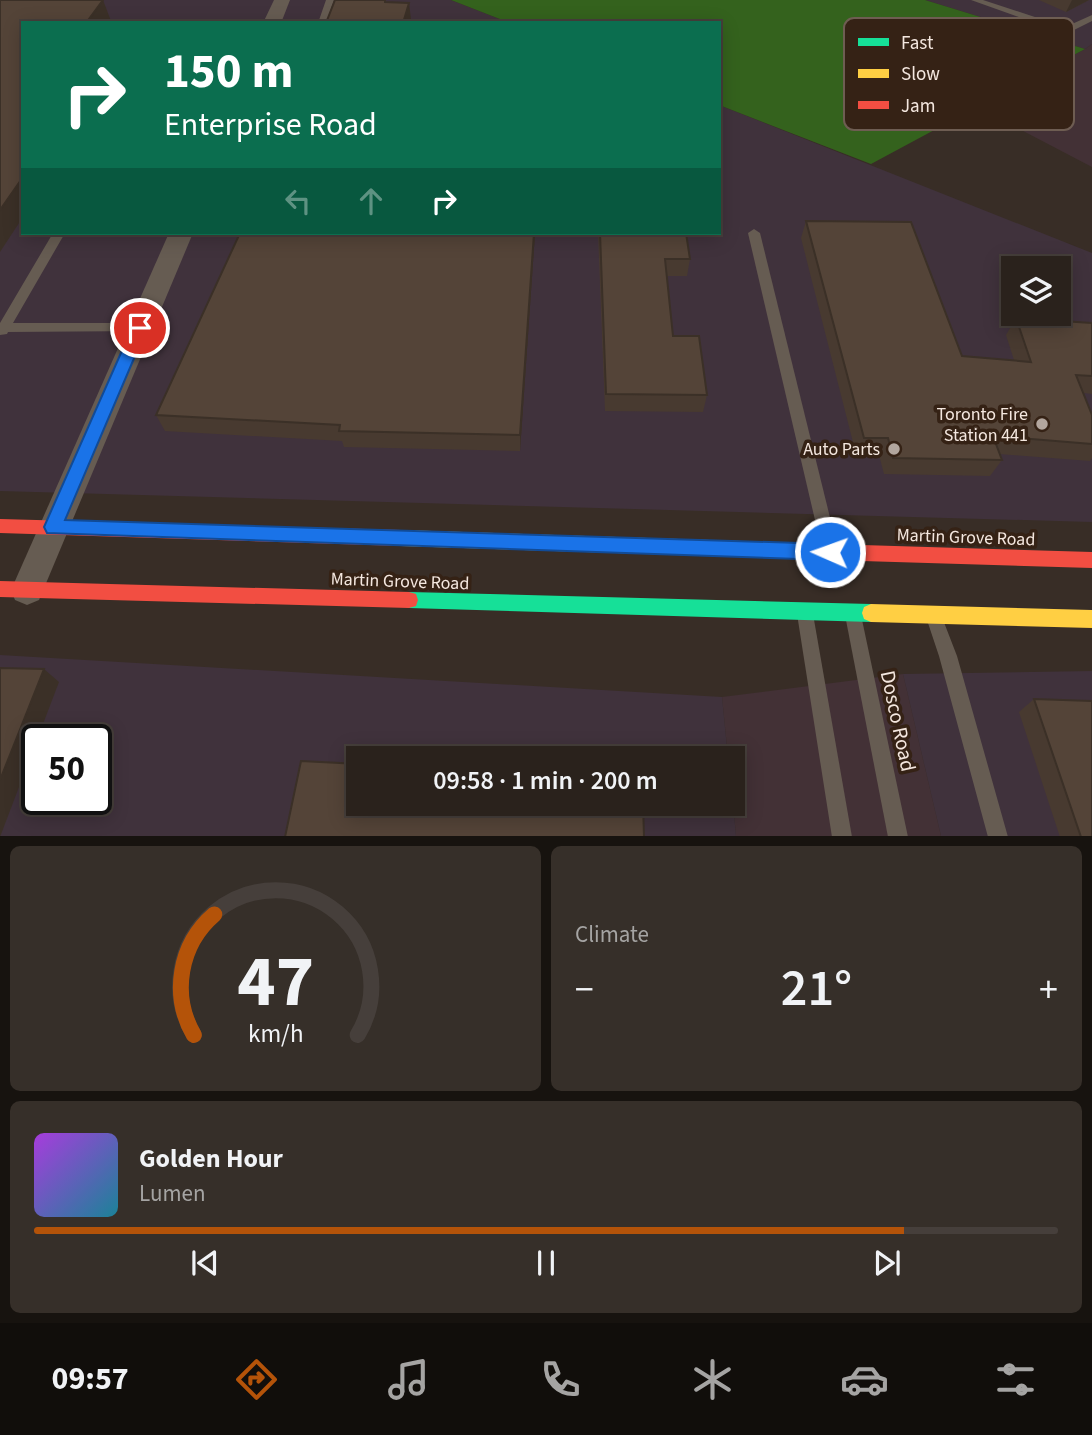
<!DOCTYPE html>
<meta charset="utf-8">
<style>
body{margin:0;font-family:"Source Sans 3",sans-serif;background:#362f29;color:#f1f3f6;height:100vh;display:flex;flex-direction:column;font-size:26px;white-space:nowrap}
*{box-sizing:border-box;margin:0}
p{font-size:23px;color:#a5a4a3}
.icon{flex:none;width:38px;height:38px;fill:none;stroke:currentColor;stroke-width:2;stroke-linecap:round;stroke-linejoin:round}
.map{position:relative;height:836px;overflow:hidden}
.details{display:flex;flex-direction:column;gap:10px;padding:10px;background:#17130f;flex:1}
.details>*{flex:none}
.top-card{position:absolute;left:21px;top:21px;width:700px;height:214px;border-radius:0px;box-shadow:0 4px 18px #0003,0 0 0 2px #463f3b;background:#0b6e4f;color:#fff;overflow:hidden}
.controls{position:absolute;left:1001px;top:256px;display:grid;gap:14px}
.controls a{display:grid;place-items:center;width:70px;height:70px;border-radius:0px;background:#2a221c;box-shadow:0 4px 18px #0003,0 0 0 2px #463f3b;font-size:35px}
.speed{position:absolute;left:21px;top:724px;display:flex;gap:14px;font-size:35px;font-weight:700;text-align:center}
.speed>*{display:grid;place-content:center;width:91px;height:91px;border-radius:50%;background:#2a221c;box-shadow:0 4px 18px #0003,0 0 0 2px #463f3b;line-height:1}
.speed .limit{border:4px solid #111;border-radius:10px;background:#fff;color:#111}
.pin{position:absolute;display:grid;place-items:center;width:60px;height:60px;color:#fff;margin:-30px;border:4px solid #fff;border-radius:50%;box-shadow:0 2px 7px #0007}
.me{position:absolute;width:77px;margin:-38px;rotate:272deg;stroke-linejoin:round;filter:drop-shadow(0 0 5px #0008)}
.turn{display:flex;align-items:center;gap:24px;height:147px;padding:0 28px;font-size:32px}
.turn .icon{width:91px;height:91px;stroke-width:2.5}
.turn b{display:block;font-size:49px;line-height:60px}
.lanes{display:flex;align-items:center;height:66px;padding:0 28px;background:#0003;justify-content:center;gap:35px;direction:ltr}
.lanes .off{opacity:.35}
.big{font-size:52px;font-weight:600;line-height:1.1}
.details .widget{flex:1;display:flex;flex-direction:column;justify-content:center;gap:10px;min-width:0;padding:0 24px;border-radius:10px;background:#362f29}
.details .dial{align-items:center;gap:0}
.dial svg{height:182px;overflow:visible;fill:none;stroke:#463f3b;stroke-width:7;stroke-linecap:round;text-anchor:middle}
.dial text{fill:#f1f3f6;stroke:none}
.song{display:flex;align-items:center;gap:21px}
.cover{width:84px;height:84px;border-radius:10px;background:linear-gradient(135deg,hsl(280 70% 55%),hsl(190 70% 35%))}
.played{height:7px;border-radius:4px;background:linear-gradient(90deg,#b45309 85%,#463f3b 85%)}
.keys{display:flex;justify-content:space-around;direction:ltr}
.heat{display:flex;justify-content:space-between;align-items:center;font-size:38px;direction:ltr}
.details .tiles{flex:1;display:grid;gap:10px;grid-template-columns:1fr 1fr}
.widget:last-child{grid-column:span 2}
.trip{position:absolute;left:346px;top:746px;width:399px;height:70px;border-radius:0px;background:#2a221c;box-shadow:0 4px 18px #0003,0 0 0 2px #463f3b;font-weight:600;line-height:70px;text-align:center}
.dock{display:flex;height:112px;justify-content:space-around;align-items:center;background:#110e0b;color:#a5a4a3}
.dock .icon{width:49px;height:49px}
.dock .selected{color:#b45309}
.dock b{font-size:32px;color:#f1f3f6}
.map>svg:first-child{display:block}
</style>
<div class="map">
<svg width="1092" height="837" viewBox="0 0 1092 837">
<rect width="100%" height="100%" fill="#382d26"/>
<!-- commercial -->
<g fill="#433136">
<polygon points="1092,44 1092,167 977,107 1085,49"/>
<polygon points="903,674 941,836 736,836 733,803 733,758 728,758 722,697"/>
</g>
<!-- industrial -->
<g fill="#40323c" fill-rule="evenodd">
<path d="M0,0H451L510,23H23V233H719V105L1092,253V522L0,491ZM1013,268H1059V313H1013Z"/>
<polygon points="925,0 1092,0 1092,44 1085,49"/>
<path d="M0,655L722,697L728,758H359V803H733L736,836H0ZM37,740H96V800H37Z"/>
<polygon points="1092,671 1092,836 941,836 903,674"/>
</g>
<!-- green -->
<polygon fill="#34621d" points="451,0 925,0 1085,49 871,164 719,105 719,23 510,23"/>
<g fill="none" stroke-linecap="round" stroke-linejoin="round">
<!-- path -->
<polyline stroke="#6b635b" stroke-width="2.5" stroke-dasharray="2.5 2.5" stroke-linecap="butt" points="127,21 131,23"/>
<!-- lane -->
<g fill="#665c52" fill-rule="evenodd">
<polygon points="326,0 334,0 326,23 318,23"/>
<polygon points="971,0 983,0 1056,24 1072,24 1092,15 1092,21 1074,30 1055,30"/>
<polygon points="754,229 760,233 838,550 836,555 830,557 824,555 822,550 748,233"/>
<polygon points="53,233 65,233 13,323 140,323 146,328 145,331 8,332 7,334 0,335 0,323"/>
<polygon points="805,606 811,609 813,614 852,837 832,837 797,614 799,609"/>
<polygon points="853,607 859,610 861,615 908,837 888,837 845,615 847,610"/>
<polygon points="934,609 940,612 957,656 1008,837 988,837 939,656 926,617 928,612"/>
</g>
<!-- street -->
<g fill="#665c52" fill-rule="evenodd">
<polygon points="274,0 290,0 281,23 263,23"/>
<polygon points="169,233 193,233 39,600 27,605 15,600 11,590"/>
</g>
<!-- fast -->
<polygon fill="#16e098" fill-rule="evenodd" points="409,592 871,604 878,607 880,613 878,619 871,622 409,608 402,606 400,600 402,594"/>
<!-- slow -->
<g fill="#ffcf43" fill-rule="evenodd">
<polygon points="401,530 862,545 868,547 871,553 868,559 862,561 401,546 395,543 392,538 395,533"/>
<polygon points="871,604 1092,610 1092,628 871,622 864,619 862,613 864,607"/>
</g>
<!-- jam -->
<g fill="#f24e42" fill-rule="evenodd">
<polygon points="0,519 401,530 407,533 410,538 407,543 401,546 0,533"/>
<polygon points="862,545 1092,552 1092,568 862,561 856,559 853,553 856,547"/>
<polygon points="0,581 409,592 416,594 418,600 416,606 409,608 0,597"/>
</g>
</g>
<!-- wall -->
<g fill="#483a30">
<polygon points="1039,0 1089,0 1066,12"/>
<polygon points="806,221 962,356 1014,360 1006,335 1016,318 1092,323 1092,394 1084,393 1092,444 1092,458 1090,461 999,454 1002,460 990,476 884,474 879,455 856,454 801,238"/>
<polygon points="535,233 520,451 344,447 342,441 165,431 156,415 385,236"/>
<polygon points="598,233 686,233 690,259 687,276 667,276 673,336 707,395 703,412 605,411"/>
<polygon points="1034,699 1092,837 1060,837 1019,712"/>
</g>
<!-- shaded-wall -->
<g fill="#3b3027">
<polygon points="103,0 111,21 110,23 86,23"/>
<polygon points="1072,0 1089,0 1066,12"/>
<polygon points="409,3 411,19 410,23 403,23"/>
<polygon points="23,177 23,217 0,252 0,210"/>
<polygon points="534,233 535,233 520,451 520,435"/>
<polygon points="44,669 59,682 0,837 0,780"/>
</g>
<!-- building -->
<g fill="#544438" stroke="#3b3027" stroke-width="2">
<polygon points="0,0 103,0 86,23 23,23 23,177 0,210"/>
<polygon points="335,0 385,0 385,2 409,3 403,23 326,23"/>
<polygon points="806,221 911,222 962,356 1031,362 1016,318 1092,323 1092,376 1076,375 1092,415 1092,444 993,436 1002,460 893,458 888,438 864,438"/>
<polygon points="240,233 313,233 385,236 386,233 534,233 520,435 339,431 340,425 156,415"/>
<polygon points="600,233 686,233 690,259 665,259 673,336 699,336 707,395 606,394"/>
<polygon points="0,668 44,669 0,780"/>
<polygon points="1034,699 1092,701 1092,837 1081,837"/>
<polygon points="301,761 359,764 359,803 643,803 644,837 285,837"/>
</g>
<!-- route -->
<polygon fill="#1a73e8" stroke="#114b97" stroke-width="2" points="140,323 147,328 65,520 830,544 836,546 839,552 836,557 830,560 47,533 44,527 132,328"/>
<!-- markers -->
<g fill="#b2a69e" stroke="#352215" stroke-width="2.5">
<circle cx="1042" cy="424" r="7"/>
<circle cx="894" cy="449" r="7"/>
</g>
<g text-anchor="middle" stroke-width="7" stroke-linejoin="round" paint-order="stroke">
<!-- poi labels -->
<g font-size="18" fill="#f4e7df" stroke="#352215" text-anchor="end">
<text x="1028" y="420">Toronto Fire<tspan x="1028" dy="21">Station 441</tspan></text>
<text x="880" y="455">Auto Parts</text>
</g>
<!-- street labels -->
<g font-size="18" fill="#f4e7df" stroke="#352215">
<text transform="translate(966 537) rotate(2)" y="6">Martin Grove Road</text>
<text transform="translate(400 581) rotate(2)" y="6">Martin Grove Road</text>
</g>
<!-- near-street labels -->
<g font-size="21" fill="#f4e7df" stroke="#352215">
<text transform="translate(898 721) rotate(78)" y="7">Dosco Road</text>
</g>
</g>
<!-- legend -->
<rect x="844" y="18" width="230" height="112" rx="10" fill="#352215" stroke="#6e5d52" stroke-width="2"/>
<rect x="858" y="38" width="31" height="8" fill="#16e098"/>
<rect x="858" y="69" width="31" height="9" fill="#ffcf43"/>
<rect x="858" y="101" width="31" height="8" fill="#f24e42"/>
<g font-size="19" fill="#f4e7df">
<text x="901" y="49">Fast</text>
<text x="901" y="80">Slow</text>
<text x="901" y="112">Jam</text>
</g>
</svg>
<div class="controls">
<a><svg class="icon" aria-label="layers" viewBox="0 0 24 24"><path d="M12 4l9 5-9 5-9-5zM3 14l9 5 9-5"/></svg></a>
</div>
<div class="speed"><div class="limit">50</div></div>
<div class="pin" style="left:140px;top:328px;background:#d93025"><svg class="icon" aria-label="arrive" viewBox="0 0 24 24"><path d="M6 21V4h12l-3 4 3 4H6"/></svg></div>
<svg class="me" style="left:830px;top:552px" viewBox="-20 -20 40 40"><circle r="17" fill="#1a73e8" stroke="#fff" stroke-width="3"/><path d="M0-11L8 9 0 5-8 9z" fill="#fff"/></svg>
<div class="trip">09:58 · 1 min · 200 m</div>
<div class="top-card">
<div class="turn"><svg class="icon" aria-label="right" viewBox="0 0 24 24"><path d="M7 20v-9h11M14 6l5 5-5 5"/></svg><div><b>150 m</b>Enterprise Road</div></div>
<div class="lanes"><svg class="icon off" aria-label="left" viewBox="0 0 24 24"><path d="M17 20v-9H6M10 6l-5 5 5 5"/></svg><svg class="icon off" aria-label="ahead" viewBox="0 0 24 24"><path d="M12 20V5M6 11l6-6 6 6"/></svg><svg class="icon" aria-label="right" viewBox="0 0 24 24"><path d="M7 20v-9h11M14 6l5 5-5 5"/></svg></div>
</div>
</div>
<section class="details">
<div class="tiles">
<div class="widget dial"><svg viewBox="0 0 100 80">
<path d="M14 69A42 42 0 1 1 86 69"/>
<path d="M14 69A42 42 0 0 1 23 16" stroke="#b45309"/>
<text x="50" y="56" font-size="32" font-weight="700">47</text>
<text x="50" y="72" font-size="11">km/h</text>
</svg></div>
<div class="widget"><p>Climate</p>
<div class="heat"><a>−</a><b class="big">21°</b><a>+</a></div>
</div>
<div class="widget">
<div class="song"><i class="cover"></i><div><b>Golden Hour</b><p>Lumen</p></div></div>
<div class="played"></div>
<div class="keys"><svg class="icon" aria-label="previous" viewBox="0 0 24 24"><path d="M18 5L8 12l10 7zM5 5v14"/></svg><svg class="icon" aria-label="pause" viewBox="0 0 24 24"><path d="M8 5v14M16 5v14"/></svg><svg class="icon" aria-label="next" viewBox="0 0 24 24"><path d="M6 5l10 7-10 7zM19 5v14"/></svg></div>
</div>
</div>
</section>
<nav class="dock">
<b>09:57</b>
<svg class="icon selected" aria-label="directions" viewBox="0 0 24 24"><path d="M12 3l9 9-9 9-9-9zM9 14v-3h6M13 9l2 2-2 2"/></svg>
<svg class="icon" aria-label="music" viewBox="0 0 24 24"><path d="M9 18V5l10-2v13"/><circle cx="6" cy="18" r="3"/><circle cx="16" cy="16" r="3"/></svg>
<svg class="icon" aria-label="phone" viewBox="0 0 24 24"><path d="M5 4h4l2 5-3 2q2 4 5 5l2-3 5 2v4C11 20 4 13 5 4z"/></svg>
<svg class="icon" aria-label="climate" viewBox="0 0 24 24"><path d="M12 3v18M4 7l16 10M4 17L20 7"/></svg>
<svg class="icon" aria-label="car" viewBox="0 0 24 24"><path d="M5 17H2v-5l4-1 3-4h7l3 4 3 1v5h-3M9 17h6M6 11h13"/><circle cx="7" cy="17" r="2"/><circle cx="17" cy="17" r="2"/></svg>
<svg class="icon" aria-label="filters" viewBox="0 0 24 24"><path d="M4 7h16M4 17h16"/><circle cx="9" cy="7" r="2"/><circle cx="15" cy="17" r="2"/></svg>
</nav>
